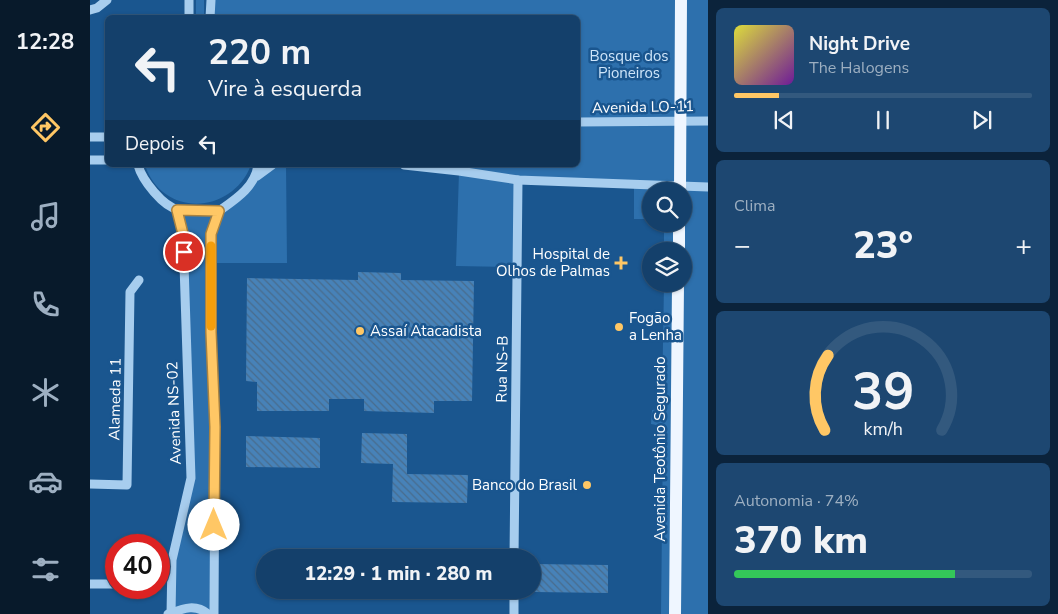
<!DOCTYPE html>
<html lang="pt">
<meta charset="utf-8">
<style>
body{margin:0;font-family:"Nunito Sans",sans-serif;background:#1d4771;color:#f1f3f6;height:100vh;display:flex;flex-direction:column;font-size:19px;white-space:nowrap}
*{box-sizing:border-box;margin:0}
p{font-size:16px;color:#9dafc1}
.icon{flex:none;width:28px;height:28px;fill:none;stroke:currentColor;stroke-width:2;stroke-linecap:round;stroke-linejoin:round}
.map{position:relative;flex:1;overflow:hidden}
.drawer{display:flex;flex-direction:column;gap:8px;padding:8px;background:#0b233b;width:350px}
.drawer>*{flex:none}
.top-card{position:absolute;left:15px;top:15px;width:475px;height:152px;border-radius:8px;box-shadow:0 1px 4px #0004,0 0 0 1px #33597e;background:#14406b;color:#f1f3f6;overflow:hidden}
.fabs{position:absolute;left:552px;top:182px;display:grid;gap:10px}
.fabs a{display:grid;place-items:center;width:50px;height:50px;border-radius:50%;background:#14406b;box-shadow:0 1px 4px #0004,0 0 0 1px #33597e;font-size:25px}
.speed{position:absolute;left:15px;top:534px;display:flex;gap:10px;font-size:25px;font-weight:700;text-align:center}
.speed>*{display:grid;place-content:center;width:65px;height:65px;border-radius:50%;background:#14406b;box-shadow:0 1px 4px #0004,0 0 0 1px #33597e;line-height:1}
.speed .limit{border:8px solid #d22;background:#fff;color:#111}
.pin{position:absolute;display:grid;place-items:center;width:42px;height:42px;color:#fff;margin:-21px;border:2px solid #fff;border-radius:50%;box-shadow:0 1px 5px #0007}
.me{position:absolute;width:55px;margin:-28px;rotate:0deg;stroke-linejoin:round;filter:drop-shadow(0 0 4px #0008)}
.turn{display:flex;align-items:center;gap:18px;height:105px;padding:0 20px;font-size:22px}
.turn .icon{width:65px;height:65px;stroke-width:2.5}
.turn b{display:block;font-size:35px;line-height:42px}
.then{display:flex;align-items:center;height:48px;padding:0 20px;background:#0003;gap:10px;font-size:19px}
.big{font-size:38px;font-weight:800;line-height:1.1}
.drawer .card{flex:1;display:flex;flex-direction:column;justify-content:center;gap:8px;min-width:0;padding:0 18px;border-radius:8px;background:#1d4771}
.drawer .dial{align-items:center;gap:0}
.dial svg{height:130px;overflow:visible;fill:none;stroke:#33597e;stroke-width:7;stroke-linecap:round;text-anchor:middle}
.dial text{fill:#f1f3f6;stroke:none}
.song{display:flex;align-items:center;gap:15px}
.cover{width:60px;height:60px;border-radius:8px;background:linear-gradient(135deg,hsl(60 70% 55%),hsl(280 70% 35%))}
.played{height:5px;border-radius:2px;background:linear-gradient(90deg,#ffc765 15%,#33597e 15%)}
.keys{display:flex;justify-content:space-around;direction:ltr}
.heat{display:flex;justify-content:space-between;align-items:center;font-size:28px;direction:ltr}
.charge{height:8px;border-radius:4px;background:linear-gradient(90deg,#34c759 74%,#33597e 0)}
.trip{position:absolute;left:166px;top:549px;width:285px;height:50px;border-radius:25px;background:#14406b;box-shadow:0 1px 4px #0004,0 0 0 1px #33597e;font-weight:800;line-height:50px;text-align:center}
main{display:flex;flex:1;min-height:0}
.dock{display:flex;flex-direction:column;width:90px;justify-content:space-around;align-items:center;background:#081a2b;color:#9dafc1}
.dock .icon{width:35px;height:35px}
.dock .active{color:#ffc765}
.dock b{font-size:22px;color:#f1f3f6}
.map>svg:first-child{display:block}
</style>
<main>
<nav class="dock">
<b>12:28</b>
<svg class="icon active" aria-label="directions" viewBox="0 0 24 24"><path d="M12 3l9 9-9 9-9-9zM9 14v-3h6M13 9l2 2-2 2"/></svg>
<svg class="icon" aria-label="music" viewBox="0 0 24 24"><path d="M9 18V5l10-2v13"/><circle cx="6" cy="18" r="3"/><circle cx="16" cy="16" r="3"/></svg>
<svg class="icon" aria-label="phone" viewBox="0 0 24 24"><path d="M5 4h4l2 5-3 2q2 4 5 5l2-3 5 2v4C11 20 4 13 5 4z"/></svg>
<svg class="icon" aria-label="climate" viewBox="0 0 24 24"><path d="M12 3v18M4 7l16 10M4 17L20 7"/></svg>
<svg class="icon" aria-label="car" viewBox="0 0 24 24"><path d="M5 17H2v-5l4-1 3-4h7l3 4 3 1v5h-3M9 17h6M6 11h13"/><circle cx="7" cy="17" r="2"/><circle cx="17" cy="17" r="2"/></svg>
<svg class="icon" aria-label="filters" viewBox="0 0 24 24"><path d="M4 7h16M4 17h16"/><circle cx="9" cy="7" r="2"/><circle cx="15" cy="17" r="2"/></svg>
</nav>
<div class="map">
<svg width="618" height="614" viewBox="0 0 618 614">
<defs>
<pattern id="building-back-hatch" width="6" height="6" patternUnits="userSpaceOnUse" patternTransform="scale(1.25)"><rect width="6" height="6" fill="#4782b8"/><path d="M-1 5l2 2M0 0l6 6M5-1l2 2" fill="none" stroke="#496c8d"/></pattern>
</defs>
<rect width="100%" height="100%" fill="#1a568f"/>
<!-- green -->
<g fill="#2d70ad">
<rect x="106" y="0" width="8" height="17"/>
<path d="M120,0H618V614H571L573,438C572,430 570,425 561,424L562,410C569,410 570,407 572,400L574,284H594V251H574V224H594V191H561V215L555,219H544V185L428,180L427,267L366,266L369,172L309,165H488V18H120Z"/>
<path d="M55,165H161C142,215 72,218 55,165Z"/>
<polygon points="168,165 196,165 197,263 122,263 124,614 78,614 82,560 101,478 95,332 87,210 125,211 152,195"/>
</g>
<!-- building -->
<g fill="url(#building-back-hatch)">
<polygon points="268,272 311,273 311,280 384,281 382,401 344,401 344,413 274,411 274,399 239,399 239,411 167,411 167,382 156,381 157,278 268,280"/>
<polygon points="272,433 317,434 317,474 378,475 377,503 302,502 303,464 271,463"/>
<polygon points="156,436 230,438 230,468 156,467"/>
<polygon points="445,564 518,565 518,593 445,592"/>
</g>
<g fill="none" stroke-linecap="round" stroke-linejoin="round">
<!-- minor -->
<g stroke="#a7cdee" stroke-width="9">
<polyline points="0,10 7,8 17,0"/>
<polyline points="99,18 99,0"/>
<polyline points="120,18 121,0"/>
<polyline points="488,122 618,121"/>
<polyline points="0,137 18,137"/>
<polyline points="0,160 18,160"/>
<path d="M48,165C52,180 73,207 89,210C100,212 113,211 125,211H129C146,199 165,187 168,165"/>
<polyline points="314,165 369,171 428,180 618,187"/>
<polyline points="167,176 182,165"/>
<polyline points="0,484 37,485 40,292 49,280"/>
<polyline points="424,558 428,180"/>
<polyline points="0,584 23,584 26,582"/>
<path d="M78,614C92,609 105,603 118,614"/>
<polyline points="81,614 82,560 101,478 93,234 87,210"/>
<polyline points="124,614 125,427 121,332 121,234 129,211"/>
<polyline points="424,614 424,590"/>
</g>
<!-- major -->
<g stroke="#eff6ff" stroke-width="12">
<polyline points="590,191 591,0"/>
<polyline points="589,251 589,224"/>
<polyline points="585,614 588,284"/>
</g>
</g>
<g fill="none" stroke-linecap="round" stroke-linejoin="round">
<defs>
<polyline id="route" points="94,252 93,234 87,210 129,211 121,234 121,332 125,427 124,525"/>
</defs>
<!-- route casing -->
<use href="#route" stroke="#a68142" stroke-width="12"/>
<!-- route -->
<use href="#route" stroke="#ffc765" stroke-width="9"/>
<!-- slow -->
<polyline stroke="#f59e0b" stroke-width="9" points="121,326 121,246"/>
</g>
<!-- markers -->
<g fill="#ffc765" stroke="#1a568f" stroke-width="2">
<path d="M528.5 255.5h5v5h5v5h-5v5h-5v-5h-5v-5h5z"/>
<circle cx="529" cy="327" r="5"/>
<circle cx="270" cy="331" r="5"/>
<circle cx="497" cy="485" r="5"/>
</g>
<g text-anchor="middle" stroke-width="5" stroke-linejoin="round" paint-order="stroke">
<!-- park labels -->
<g font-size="15" fill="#cee5fa" stroke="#1a568f">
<text x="539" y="61">Bosque dos<tspan x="539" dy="17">Pioneiros</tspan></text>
</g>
<!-- street labels -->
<g font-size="15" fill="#fff" stroke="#1a568f">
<text transform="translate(553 107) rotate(-1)" y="5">Avenida LO-11</text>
<text transform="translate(412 369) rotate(-89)" y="5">Rua NS-B</text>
<text transform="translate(25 399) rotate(-89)" y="5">Alameda 11</text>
<text transform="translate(84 413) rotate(-92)" y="5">Avenida NS-02</text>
<text transform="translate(570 449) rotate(-90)" y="5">Avenida Teotônio Segurado</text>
</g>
<!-- poi labels -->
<g font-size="15" fill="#fff" stroke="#1a568f" text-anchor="end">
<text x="520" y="259">Hospital de<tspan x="520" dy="17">Olhos de Palmas</tspan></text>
<text x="539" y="323" text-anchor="start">Fogão<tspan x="539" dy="17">a Lenha</tspan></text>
<text x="280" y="336" text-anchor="start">Assaí Atacadista</text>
<text x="487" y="490">Banco do Brasil</text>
</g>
</g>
</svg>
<div class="fabs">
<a><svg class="icon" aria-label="search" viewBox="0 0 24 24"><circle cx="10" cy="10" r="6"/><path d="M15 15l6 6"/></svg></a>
<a><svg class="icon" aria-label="layers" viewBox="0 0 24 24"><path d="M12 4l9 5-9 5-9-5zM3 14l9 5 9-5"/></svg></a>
</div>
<div class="speed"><div class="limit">40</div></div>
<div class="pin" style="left:94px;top:252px;background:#d93025"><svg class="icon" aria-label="arrive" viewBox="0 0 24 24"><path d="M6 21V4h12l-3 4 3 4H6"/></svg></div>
<svg class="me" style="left:124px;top:525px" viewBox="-20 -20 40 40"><circle r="19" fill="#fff"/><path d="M0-13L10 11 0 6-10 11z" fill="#ffc765"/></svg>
<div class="trip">12:29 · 1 min · 280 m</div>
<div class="top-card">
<div class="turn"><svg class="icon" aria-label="left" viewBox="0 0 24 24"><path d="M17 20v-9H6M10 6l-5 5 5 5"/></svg><div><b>220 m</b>Vire à esquerda</div></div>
<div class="then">Depois<svg class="icon" aria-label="left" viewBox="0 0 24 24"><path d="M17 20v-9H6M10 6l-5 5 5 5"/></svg></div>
</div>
</div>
<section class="drawer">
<div class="card">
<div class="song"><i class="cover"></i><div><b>Night Drive</b><p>The Halogens</p></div></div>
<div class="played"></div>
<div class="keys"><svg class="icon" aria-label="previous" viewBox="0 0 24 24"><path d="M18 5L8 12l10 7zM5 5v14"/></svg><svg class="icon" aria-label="pause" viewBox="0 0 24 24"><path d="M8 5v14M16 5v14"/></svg><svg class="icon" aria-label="next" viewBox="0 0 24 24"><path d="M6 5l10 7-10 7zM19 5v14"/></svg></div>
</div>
<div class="card"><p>Clima</p>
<div class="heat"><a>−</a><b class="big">23°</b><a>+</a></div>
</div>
<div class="card dial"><svg viewBox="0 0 100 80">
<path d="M14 69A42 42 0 1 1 86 69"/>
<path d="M14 69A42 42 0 0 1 16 23" stroke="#ffc765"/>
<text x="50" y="56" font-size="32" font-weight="700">39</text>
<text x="50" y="72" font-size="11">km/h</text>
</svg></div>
<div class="card"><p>Autonomia · 74%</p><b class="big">370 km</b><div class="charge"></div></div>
</section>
</main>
